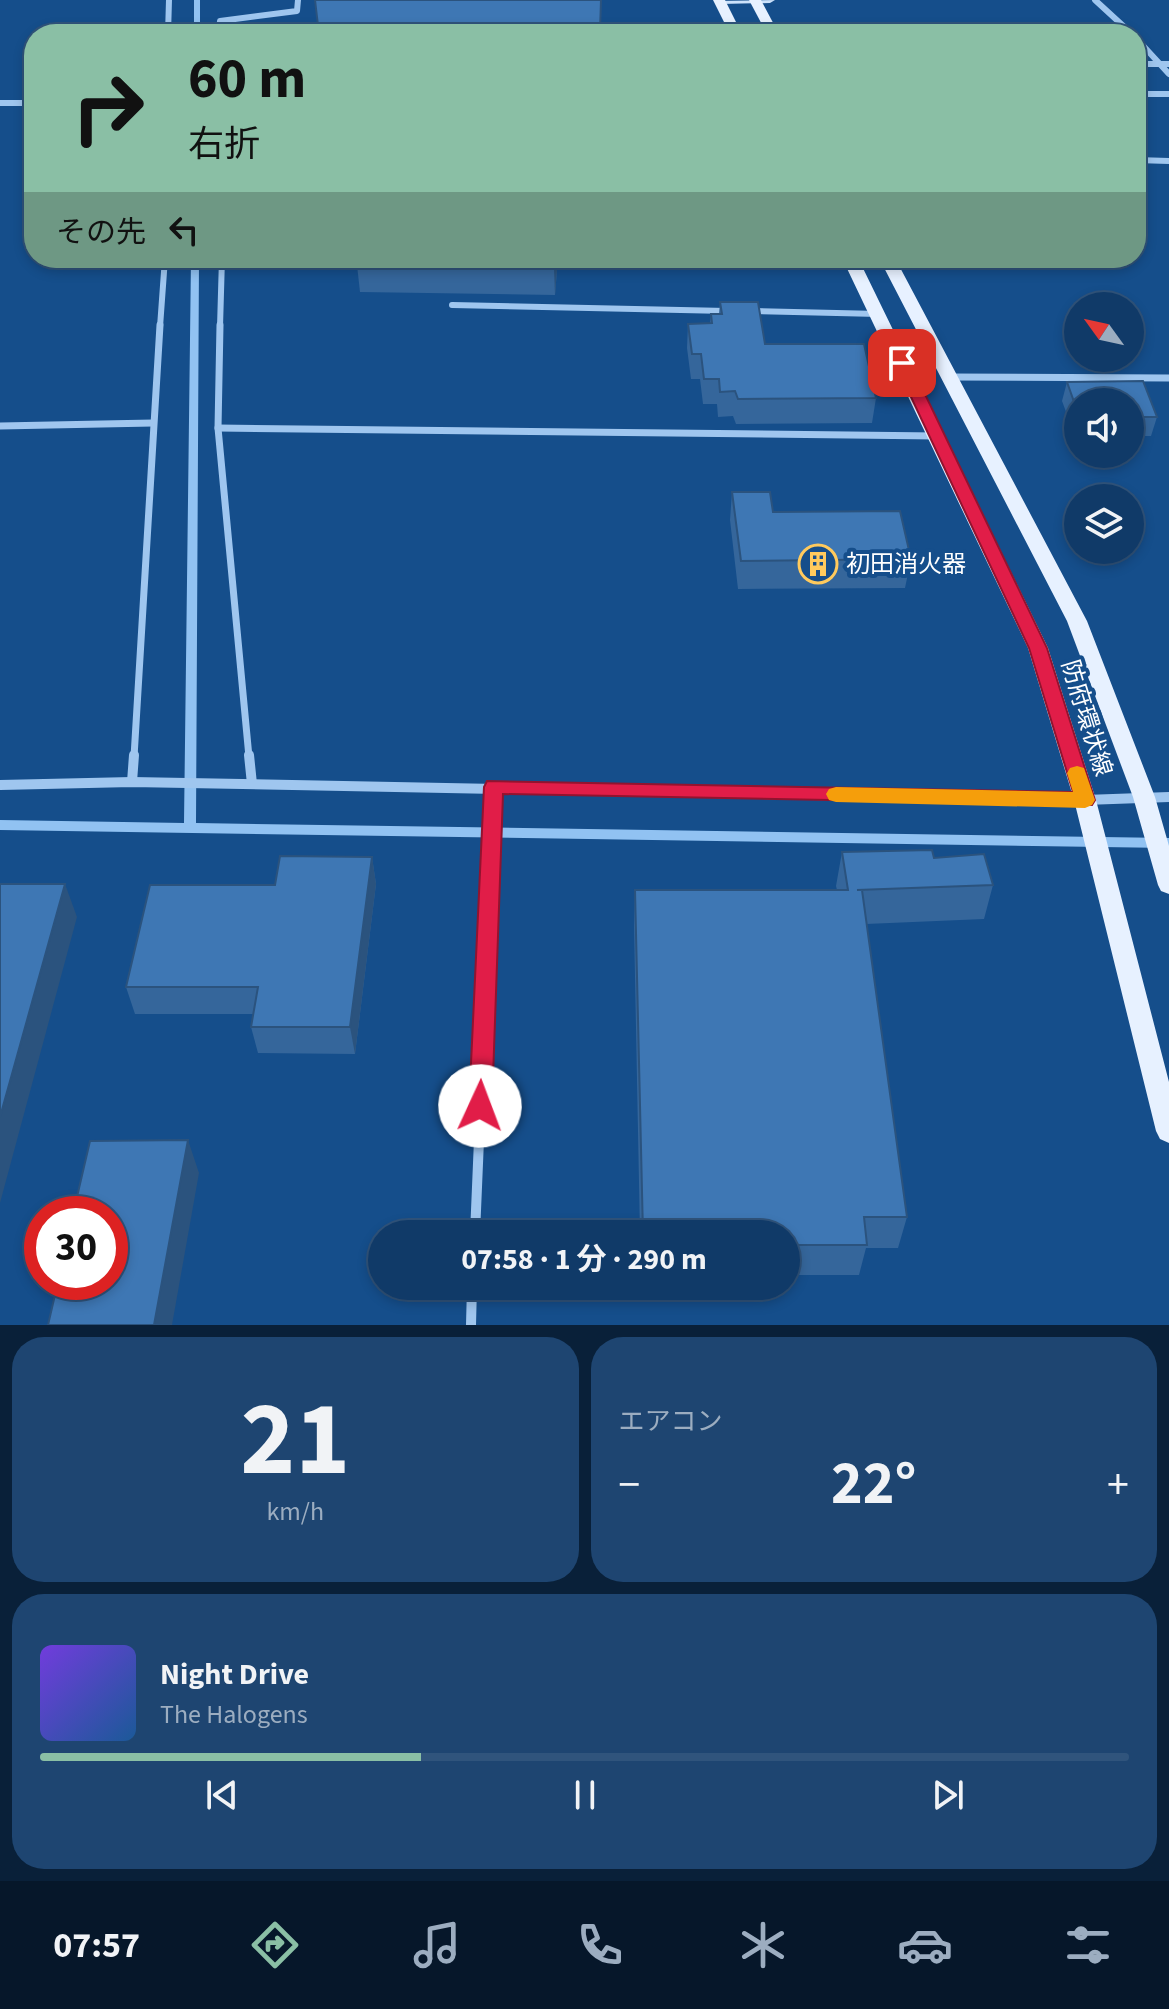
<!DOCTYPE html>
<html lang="ja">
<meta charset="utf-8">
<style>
body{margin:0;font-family:"Source Sans 3","Noto Sans JP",sans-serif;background:#1e4571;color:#f1f3f6;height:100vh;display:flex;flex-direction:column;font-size:30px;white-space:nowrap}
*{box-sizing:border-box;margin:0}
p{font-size:26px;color:#9cadc0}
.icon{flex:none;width:44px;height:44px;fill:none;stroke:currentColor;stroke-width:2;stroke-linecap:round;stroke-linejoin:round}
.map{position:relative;height:1325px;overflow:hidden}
.side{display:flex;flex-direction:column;gap:12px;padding:12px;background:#092039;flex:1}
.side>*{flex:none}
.guide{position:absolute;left:24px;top:24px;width:1122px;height:244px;border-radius:32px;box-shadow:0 4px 12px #0003,0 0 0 2px #30547c;background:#8abfa5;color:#111;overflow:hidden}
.needle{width:52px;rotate:303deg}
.controls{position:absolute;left:1064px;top:292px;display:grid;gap:16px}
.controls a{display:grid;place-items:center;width:80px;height:80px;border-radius:50%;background:#103a68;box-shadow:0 4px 12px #0003,0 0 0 2px #30547c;font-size:40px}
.speed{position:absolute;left:24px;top:1196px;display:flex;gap:16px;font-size:40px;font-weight:700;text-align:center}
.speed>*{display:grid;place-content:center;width:104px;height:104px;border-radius:50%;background:#103a68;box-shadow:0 4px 12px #0003,0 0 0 2px #30547c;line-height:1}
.speed .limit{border:12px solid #d22;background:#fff;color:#111}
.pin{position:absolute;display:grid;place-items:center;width:68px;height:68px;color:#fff;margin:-34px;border-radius:16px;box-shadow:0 4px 12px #0006}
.me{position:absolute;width:88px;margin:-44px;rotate:2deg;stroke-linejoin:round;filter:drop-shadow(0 0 6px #0008)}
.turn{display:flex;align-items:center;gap:28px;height:168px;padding:0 32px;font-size:36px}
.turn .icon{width:104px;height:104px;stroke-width:2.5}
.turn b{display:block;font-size:56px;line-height:68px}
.then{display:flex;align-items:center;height:76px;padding:0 32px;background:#0003;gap:16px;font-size:30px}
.big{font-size:60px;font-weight:700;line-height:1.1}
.side .card{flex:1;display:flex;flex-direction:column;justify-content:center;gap:12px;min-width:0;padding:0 28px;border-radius:32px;background:#1e4571}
.side .dial{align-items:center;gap:0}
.dial b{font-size:104px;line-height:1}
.song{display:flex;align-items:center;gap:24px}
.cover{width:96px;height:96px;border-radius:12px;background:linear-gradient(135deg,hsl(260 70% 55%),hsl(210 70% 35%))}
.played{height:8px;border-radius:4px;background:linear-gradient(90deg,#8abfa5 35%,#30547c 35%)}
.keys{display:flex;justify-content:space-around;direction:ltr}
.heat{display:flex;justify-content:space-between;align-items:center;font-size:44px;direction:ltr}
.side .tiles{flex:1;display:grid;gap:12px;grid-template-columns:1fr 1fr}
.card:last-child{grid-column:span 2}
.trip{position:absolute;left:368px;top:1220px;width:432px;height:80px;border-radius:40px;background:#103a68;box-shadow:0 4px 12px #0003,0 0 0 2px #30547c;font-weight:700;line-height:80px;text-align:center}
.menu{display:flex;height:128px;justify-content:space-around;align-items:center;background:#06172a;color:#9cadc0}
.menu .icon{width:56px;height:56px}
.menu .active{color:#8abfa5}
.menu b{font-size:36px;color:#f1f3f6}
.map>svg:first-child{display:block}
</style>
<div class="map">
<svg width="1169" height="1325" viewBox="0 0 1169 1325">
<rect width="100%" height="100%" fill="#154e8b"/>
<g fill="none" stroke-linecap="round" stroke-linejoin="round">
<!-- stream -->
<g fill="#91c2f2" fill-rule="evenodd">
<rect x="194" y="0" width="6" height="34"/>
<polygon points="191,258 199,258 196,823 1169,838 1169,848 0,830 0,820 184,823"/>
</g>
<!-- street-far2 -->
<g stroke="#9fc6ef" stroke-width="6">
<polyline points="1095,0 1132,34"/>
<polyline points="168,34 169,0"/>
<polyline points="219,34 220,21 297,11 298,0"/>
<polyline points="1136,38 1169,74"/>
<polyline points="1136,64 1169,64"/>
<polyline points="1136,94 1169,94"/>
<polyline points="0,103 34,103"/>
<polyline points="1136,160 1169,161"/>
<polyline points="452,305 727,311"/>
<polyline points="749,311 879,314"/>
<polyline points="160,327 165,258"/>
<polyline points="220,327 222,258"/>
</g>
<!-- street-far1 -->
<g stroke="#9fc6ef" stroke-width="7">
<polyline points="220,325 218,428 249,757"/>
<polyline points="950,377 1169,378"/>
<polyline points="0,426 153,423"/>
<polyline points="218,428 937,436"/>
<polyline points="134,757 160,325"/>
</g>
<!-- street -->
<g stroke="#9fc6ef" stroke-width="10">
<polyline points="249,755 252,784"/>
<polyline points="132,782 134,755"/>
<polyline points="0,785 132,782 1085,800 1169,797"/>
<polyline points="475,1234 494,787"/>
<polyline points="471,1325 472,1286"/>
</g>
<!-- secondary -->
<polygon fill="#cce2fb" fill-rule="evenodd" points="775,0 770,3 720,4 715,1"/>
<!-- primary -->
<g fill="#e7f1ff" fill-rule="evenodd">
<polygon points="713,0 725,0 742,34 730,34"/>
<polygon points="749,0 761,0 779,34 767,34"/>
<polygon points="842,258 858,258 1048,648 1096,800 1169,1082 1169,1143 1160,1139 1156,1131 1074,800 1028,648"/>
<polygon points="879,258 895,258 1087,621 1155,797 1169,846 1169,894 1161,891 1158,885 1133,797 1067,621"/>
</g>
</g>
<!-- wall -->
<g fill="#35669b">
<polygon points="359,258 558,258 555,295 360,292 357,265"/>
<polygon points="720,302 765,344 876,398 872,423 736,424 733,416 718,417 717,404 703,404 700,379 691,379 687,348 688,324 710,323 711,314 719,314"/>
<polygon points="1143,381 1157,417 1151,436 1130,436 1130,402 1078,402 1078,436 1075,436 1062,401 1067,382"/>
<polygon points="732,492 773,512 911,559 905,588 738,589 730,520"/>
<polygon points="842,852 934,858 993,885 984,919 866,924 907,1217 898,1248 866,1248 859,1275 786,1275 786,1234 640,1234 634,925 635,890 837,890 836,886"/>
<polygon points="372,857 376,884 355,1054 258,1053 251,1027 253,1014 135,1014 126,987 275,885"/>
</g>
<!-- shaded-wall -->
<g fill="#2b537e">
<polygon points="555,258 558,258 555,295 554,269"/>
<polygon points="372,857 376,884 355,1054 350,1027"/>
<polygon points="65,884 77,917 0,1203 0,1117"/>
<polygon points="188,1140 199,1173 172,1325 154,1325"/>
</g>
<!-- building -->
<g fill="#3e77b4" stroke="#2b537e" stroke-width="2">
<polygon points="315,0 601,0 600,32 611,32 611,34 319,34"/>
<polygon points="359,258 555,258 554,269 357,265"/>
<polygon points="720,302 758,302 765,344 864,344 876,398 738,399 735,391 720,392 719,379 704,379 701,354 692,354 688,324 712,323 711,314 722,314"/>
<polygon points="1143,381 1157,417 1130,417 1130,402 1078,402 1078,413 1067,382"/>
<polygon points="732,492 770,492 773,512 900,511 911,559 741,561"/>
<polygon points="932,850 934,858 984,854 993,885 857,890 862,890 907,1217 864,1217 867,1245 786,1245 786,1234 643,1234 635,890 848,890 842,852"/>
<polygon points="280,856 372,857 350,1027 251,1027 258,987 126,987 150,885 275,885"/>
<polygon points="0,884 65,884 0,1117"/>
<polygon points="188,1140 154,1325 48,1325 58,1282 110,1282 110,1214 73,1214 90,1141"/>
</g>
<!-- route -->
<polygon fill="#e11d48" stroke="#92132f" stroke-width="2" points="902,358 910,363 1047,648 1095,800 1092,805 503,794 492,1106 488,1113 480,1116 472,1113 469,1106 484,787 487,781 1073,792 1029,648 895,363"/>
<!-- slow -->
<polygon fill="#f59e0b" points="1077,766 1084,768 1095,800 1092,805 1085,808 836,802 829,800 826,794 829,789 836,787 1073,792 1067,773 1070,768"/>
<!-- icons -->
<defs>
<symbol id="building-ring" viewBox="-11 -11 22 22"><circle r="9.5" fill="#154e8b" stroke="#ffca5d" stroke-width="1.5"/><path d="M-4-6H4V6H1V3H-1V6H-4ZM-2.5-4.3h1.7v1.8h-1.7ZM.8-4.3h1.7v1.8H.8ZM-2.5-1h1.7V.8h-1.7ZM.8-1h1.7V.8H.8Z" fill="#ffca5d"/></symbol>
</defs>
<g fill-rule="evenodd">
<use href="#building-ring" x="796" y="542" width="44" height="44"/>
</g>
<g text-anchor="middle" stroke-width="8" stroke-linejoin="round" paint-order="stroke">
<!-- poi labels -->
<g font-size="24" fill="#fff" stroke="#154e8b" text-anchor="start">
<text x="846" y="572">初田消火器</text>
</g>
<!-- street labels -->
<g font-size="24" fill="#fff" stroke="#154e8b">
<text transform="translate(1087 718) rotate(73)" y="8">防府環状線</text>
</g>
</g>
</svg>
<div class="controls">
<a><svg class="needle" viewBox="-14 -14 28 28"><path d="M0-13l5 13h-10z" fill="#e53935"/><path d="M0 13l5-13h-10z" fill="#9cadc0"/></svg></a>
<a><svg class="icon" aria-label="sound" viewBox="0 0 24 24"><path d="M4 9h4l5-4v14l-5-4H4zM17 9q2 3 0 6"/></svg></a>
<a><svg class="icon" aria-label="layers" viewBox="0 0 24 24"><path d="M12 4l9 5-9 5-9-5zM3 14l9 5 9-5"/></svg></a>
</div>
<div class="speed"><div class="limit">30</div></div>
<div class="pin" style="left:902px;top:363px;background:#d93025"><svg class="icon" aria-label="arrive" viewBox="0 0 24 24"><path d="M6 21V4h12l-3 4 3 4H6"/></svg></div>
<svg class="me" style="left:480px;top:1106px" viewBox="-20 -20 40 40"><circle r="19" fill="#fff"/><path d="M0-13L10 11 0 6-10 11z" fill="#e11d48"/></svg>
<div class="trip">07:58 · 1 分 · 290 m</div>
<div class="guide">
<div class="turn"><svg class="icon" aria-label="right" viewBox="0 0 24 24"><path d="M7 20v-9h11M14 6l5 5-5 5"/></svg><div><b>60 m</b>右折</div></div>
<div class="then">その先<svg class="icon" aria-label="left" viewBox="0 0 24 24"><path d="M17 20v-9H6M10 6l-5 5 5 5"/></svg></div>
</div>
</div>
<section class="side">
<div class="tiles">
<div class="card dial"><b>21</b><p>km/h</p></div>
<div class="card"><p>エアコン</p>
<div class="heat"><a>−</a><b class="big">22°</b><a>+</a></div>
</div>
<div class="card">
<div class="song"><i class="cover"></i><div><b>Night Drive</b><p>The Halogens</p></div></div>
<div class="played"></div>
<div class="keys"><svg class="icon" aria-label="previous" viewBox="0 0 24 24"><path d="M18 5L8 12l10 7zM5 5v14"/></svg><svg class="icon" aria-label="pause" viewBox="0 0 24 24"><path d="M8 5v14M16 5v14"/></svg><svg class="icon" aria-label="next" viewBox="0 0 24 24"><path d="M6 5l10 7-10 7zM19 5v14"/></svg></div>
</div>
</div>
</section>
<nav class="menu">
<b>07:57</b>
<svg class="icon active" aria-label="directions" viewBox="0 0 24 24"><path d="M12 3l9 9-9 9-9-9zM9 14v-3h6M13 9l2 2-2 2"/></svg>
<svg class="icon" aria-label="music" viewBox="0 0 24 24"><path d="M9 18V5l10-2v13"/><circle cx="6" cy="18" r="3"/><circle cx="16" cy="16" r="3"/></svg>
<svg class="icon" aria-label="phone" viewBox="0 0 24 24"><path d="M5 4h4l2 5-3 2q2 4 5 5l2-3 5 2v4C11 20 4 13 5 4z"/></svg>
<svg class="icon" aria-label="climate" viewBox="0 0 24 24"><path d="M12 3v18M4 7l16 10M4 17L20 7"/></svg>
<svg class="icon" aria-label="car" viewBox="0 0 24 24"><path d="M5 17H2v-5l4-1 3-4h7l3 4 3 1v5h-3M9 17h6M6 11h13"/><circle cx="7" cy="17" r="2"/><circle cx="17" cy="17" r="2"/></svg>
<svg class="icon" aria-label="filters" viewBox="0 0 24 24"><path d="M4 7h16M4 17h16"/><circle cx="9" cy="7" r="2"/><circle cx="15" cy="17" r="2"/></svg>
</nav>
